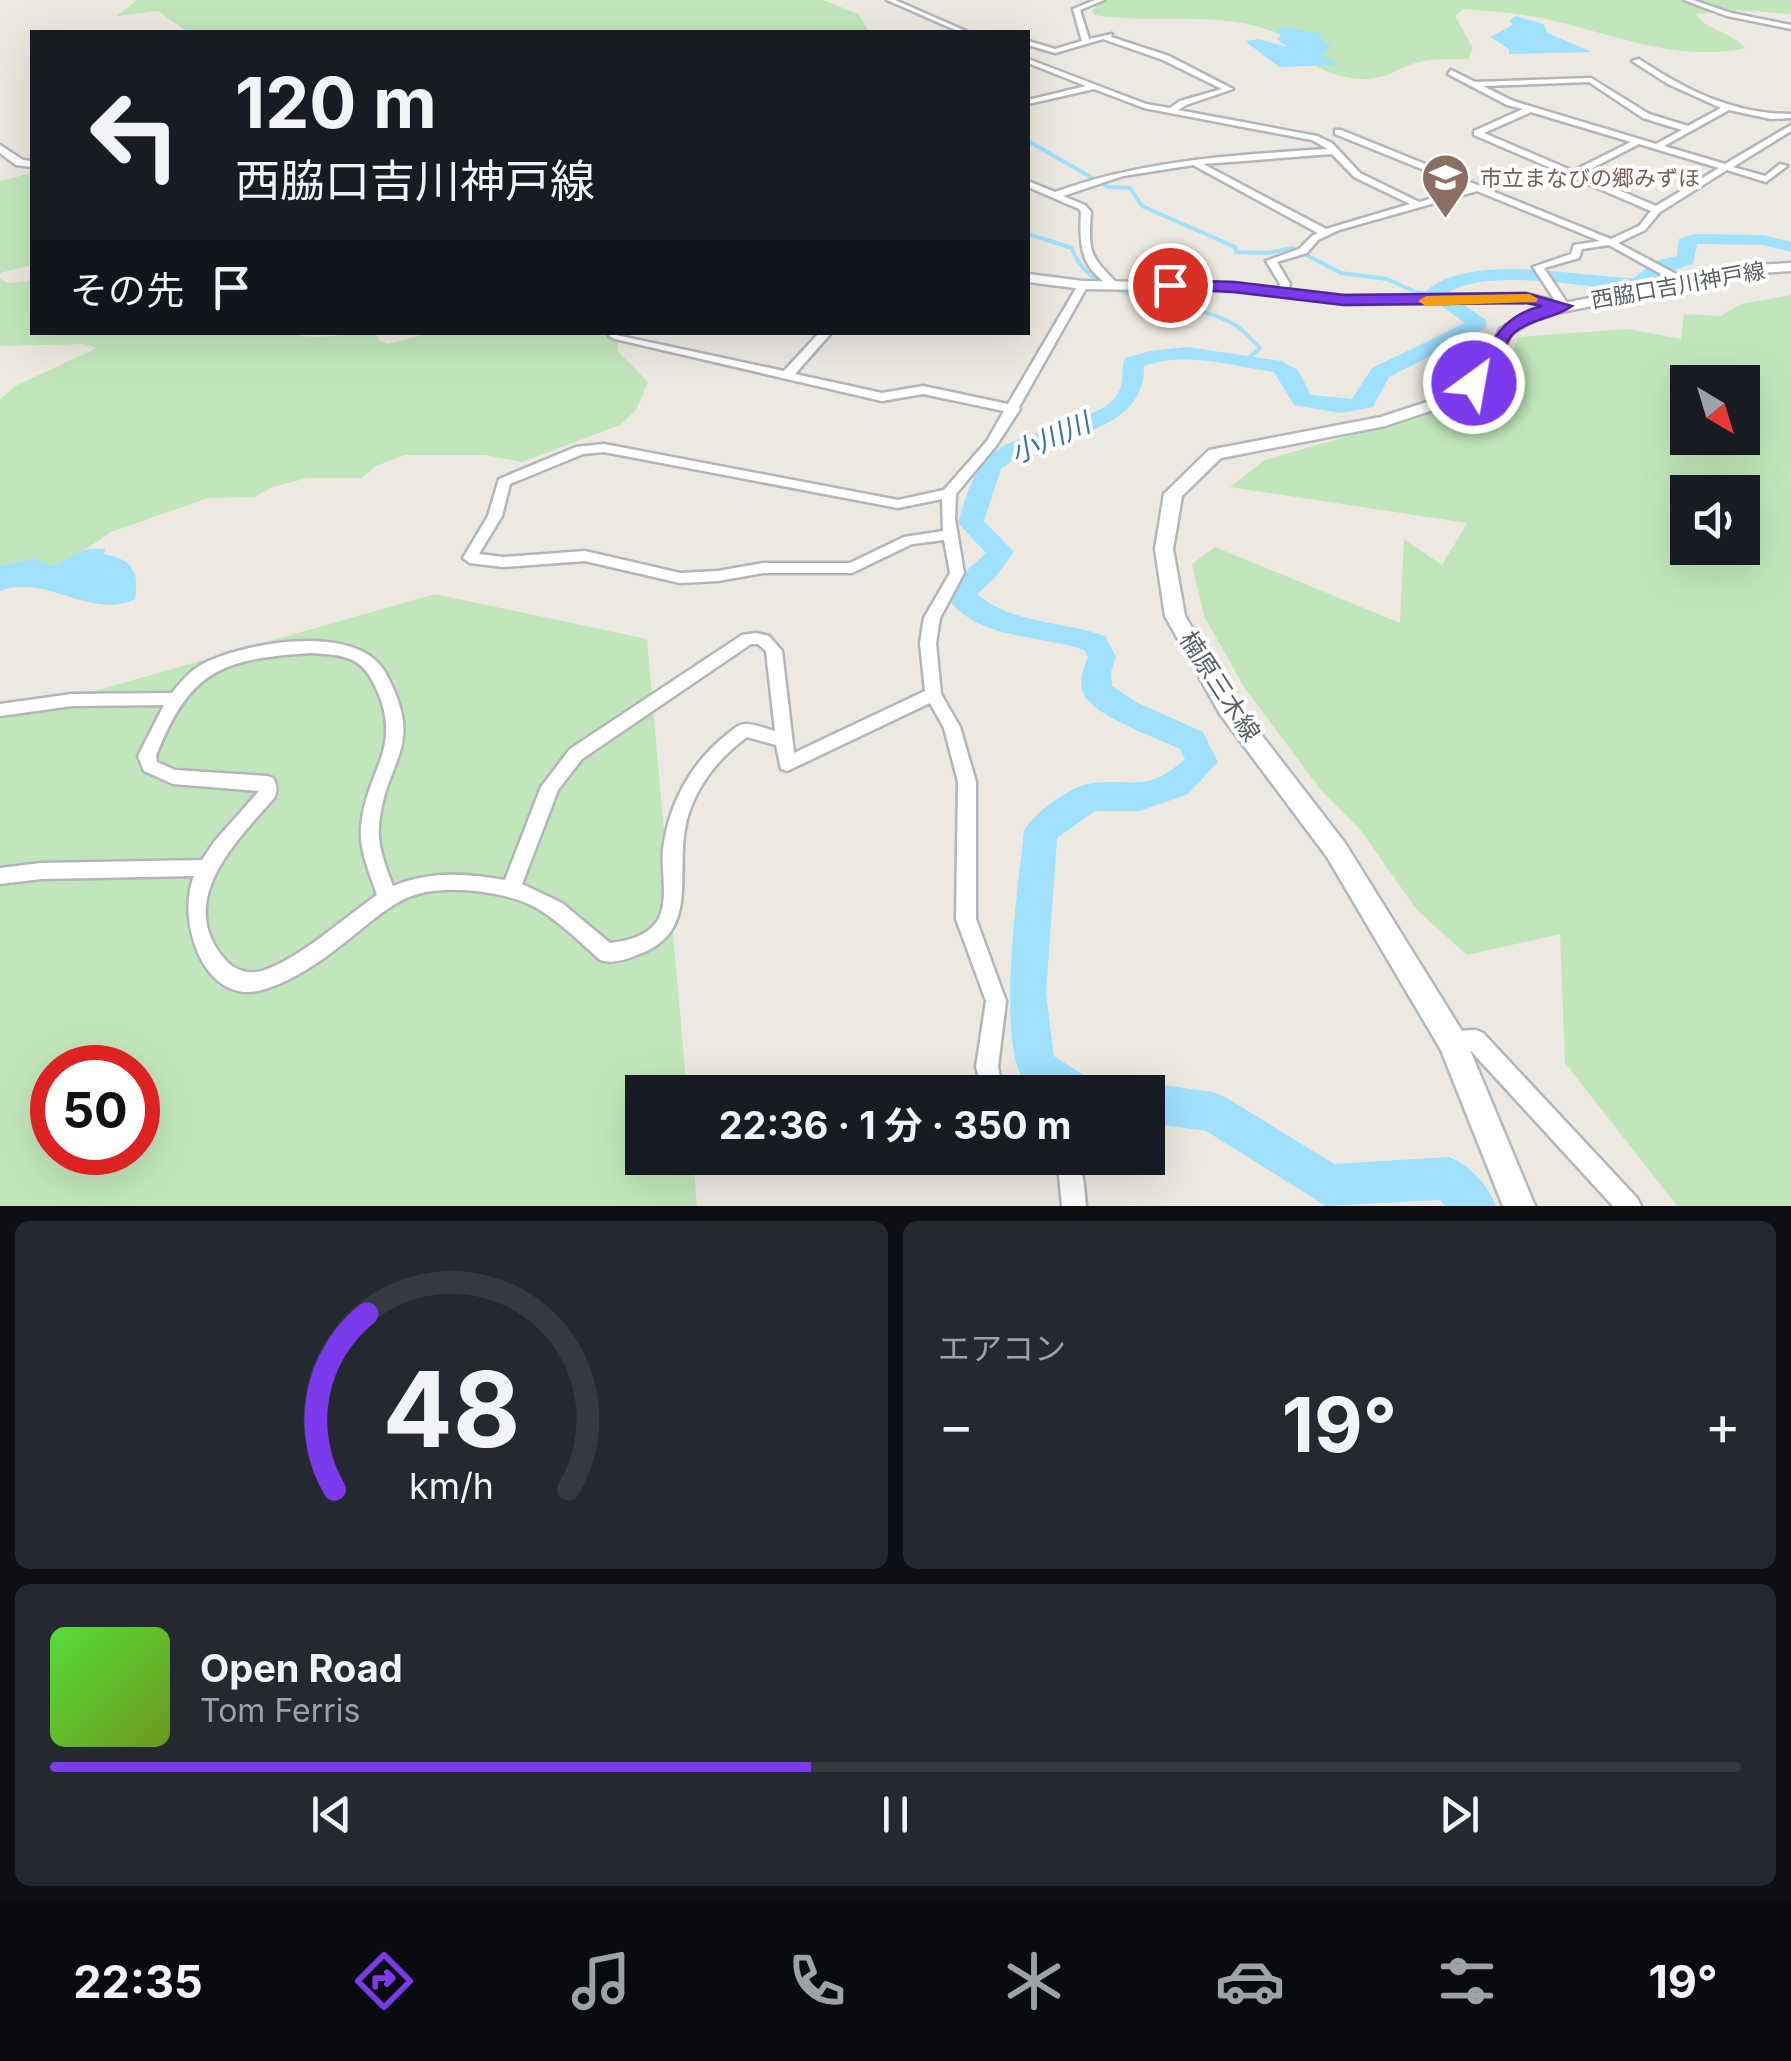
<!DOCTYPE html>
<html lang="ja">
<meta charset="utf-8">
<style>
body{margin:0;font-family:Inter,"Noto Sans JP",sans-serif;background:#242831;color:#f1f3f6;height:100vh;display:flex;flex-direction:column;font-size:38px;white-space:nowrap}
*{box-sizing:border-box;margin:0}
p{font-size:32px;color:#9ea1a6}
.icon{flex:none;width:55px;height:55px;fill:none;stroke:currentColor;stroke-width:2;stroke-linecap:round;stroke-linejoin:round}
.map{position:relative;height:1206px;overflow:hidden}
.side{display:flex;flex-direction:column;gap:15px;padding:15px;background:#0d0f14;flex:1}
.side>*{flex:none}
.banner{position:absolute;left:30px;top:30px;width:1000px;height:305px;border-radius:0px;box-shadow:0 10px 40px #0002;background:#171b24;color:#f1f3f6;overflow:hidden}
.needle{width:65px;rotate:142deg}
.fabs{position:absolute;left:1670px;top:365px;display:grid;gap:20px}
.fabs a{display:grid;place-items:center;width:90px;height:90px;border-radius:0px;background:#171b24;box-shadow:0 10px 40px #0002;font-size:50px}
.speed{position:absolute;left:30px;top:1045px;display:flex;gap:20px;font-size:50px;font-weight:700;text-align:center}
.speed>*{display:grid;place-content:center;width:130px;height:130px;border-radius:50%;background:#171b24;box-shadow:0 10px 40px #0002;line-height:1}
.speed .limit{border:15px solid #d22;background:#fff;color:#111}
.pin{position:absolute;display:grid;place-items:center;width:85px;height:85px;color:#fff;margin:-42px;border:5px solid #fff;border-radius:50%;box-shadow:0 2px 10px #0007}
.me{position:absolute;width:110px;margin:-55px;rotate:32deg;stroke-linejoin:round;filter:drop-shadow(0 0 8px #0008)}
.turn{display:flex;align-items:center;gap:35px;height:210px;padding:0 40px;font-size:45px}
.turn .icon{width:130px;height:130px;stroke-width:2.5}
.turn b{display:block;font-size:70px;line-height:85px}
.then{display:flex;align-items:center;height:95px;padding:0 40px;background:#0003;gap:20px;font-size:38px}
.big{font-size:75px;font-weight:700;line-height:1.1}
.side .card{flex:1;display:flex;flex-direction:column;justify-content:center;gap:15px;min-width:0;padding:0 35px;border-radius:15px;background:#242831}
.side .dial{align-items:center;gap:0}
.dial svg{height:260px;overflow:visible;fill:none;stroke:#363941;stroke-width:7;stroke-linecap:round;text-anchor:middle}
.dial text{fill:#f1f3f6;stroke:none}
.song{display:flex;align-items:center;gap:30px}
.cover{width:120px;height:120px;border-radius:15px;background:linear-gradient(135deg,hsl(110 70% 55%),hsl(80 70% 35%))}
.played{height:10px;border-radius:5px;background:linear-gradient(90deg,#7c3aed 45%,#363941 45%)}
.keys{display:flex;justify-content:space-around;direction:ltr}
.heat{display:flex;justify-content:space-between;align-items:center;font-size:55px;direction:ltr}
.side .tiles{flex:1;display:grid;gap:15px;grid-template-columns:1fr 1fr}
.card:last-child{grid-column:span 2}
.trip{position:absolute;left:625px;top:1075px;width:540px;height:100px;border-radius:0px;background:#171b24;box-shadow:0 10px 40px #0002;font-weight:700;line-height:100px;text-align:center}
.tabs{display:flex;height:160px;justify-content:space-around;align-items:center;background:#090b0e;color:#9ea1a6}
.tabs .icon{width:70px;height:70px}
.tabs .active{color:#7c3aed}
.tabs b{font-size:45px;color:#f1f3f6}
.map>svg:first-child{display:block}
</style>
<div class="map">
<svg width="1791" height="1206" viewBox="0 0 1791 1206">
<rect width="100%" height="100%" fill="#ede9e1"/>
<!-- green -->
<g fill="#c2e6bc" fill-rule="evenodd">
<polygon points="137,0 823,0 858,14 869,32 188,32 158,11 116,16"/>
<path d="M1103,0H1791V14L1738,10L1696,14C1705,30 1732,32 1745,48C1676,64 1607,31 1540,18C1515,13 1489,11 1464,9L1455,16L1473,48L1468,59C1452,60 1430,58 1415,63C1396,70 1385,79 1364,79C1348,79 1327,74 1313,64C1300,54 1295,41 1279,34C1220,9 1156,25 1095,15L1092,10Z"/>
<polygon points="32,173 32,265 0,273 0,181"/>
<path d="M0,278L8,283L32,280V332H286C316,342 344,333 375,332L381,342L388,344L432,332L626,333L618,341V351L648,382L636,410L620,425L522,462L485,455H405L376,466L362,478H307L273,487L254,497L208,498L111,532L73,558L53,566L33,558L0,566V399L17,385L97,348L84,344L0,346Z"/>
<path d="M1791,295V1206H1677L1565,1063L1560,934L1467,955L1417,910L1359,828L1320,789L1244,687L1204,616L1192,564L1215,547L1400,623L1404,539L1442,565L1467,523L1230,487L1265,460L1453,406L1502,379L1518,337L1628,329L1681,339L1684,314L1720,316L1741,304ZM1688,382H1742V438H1688ZM1688,492H1742V548H1688Z"/>
<path d="M435,594L647,639L687,1092H642V1158H693L697,1206H0V718ZM52,1068H138V1152H52Z"/>
</g>
<!-- water -->
<g fill="#9fe1ff">
<polygon points="1515,16 1544,24 1547,33 1592,52 1509,54 1509,49 1490,37 1513,25 1510,21"/>
<polygon points="1284,27 1322,34 1319,39 1331,45 1322,55 1339,65 1279,67 1245,41 1259,39 1287,47 1277,39 1281,36 1276,30"/>
<path d="M88,549H106L103,554C132,559 140,571 135,599C92,621 45,573 0,591V566L34,558L53,566Z"/>
</g>
<g fill="none" stroke-linecap="round" stroke-linejoin="round">
<!-- stream -->
<g stroke="#9fe1ff" stroke-width="4">
<polyline points="1028,141 1108,187 1130,188 1142,206 1235,247 1236,252 1268,253 1293,248 1341,273 1387,279 1418,293 1434,293"/>
<path d="M1028,234L1072,248C1091,308 1190,296 1237,326C1245,332 1253,341 1260,348L1244,362"/>
</g>
<!-- river -->
<g fill="#9fe1ff" fill-rule="evenodd">
<path d="M1694,234L1763,235L1791,242V252L1763,245L1697,244L1693,264C1665,271 1661,283 1636,290C1584,289 1492,266 1447,293L1486,320V328L1389,377L1373,407L1341,413L1294,405L1274,372C1232,366 1186,351 1144,366C1145,439 1045,433 1001,469L984,521L1014,552L994,579L977,594C1012,624 1062,621 1105,636L1116,657L1111,672L1112,686L1136,702L1203,732L1218,762L1188,794L1140,811H1095L1057,838L1046,994L1054,1056L1088,1078L1094,1092C1078,1093 1046,1098 1033,1090C990,1066 1020,877 1024,831C1033,814 1068,788 1088,784C1133,776 1143,796 1185,759L1180,749C1157,738 1096,717 1084,695C1078,683 1083,669 1088,657L1084,650C1038,634 975,641 945,594L949,587L986,553L958,523C982,435 1002,449 1077,419C1091,414 1108,408 1117,395C1125,384 1120,371 1125,358L1150,351L1187,347L1281,361L1298,370L1311,395L1352,399L1372,368L1465,323L1424,293C1465,251 1579,277 1634,278L1655,261L1677,256L1679,239Z"/>
<path d="M1148,1083L1213,1092L1227,1098L1334,1164L1449,1157C1471,1166 1487,1184 1496,1206H1445L1440,1200L1326,1206L1206,1131L1148,1123V1092H1132Z"/>
</g>
<defs>
<g id="minor">
<polygon points="887,0 895,0 968,32 960,32"/>
<path d="M1095,0H1104L1080,10L1089,39L1112,34L1111,37L1169,56L1233,89L1186,105L1178,110L1317,136L1332,143L1360,173L1419,202L1469,188L1335,134V130H1341L1611,239L1639,226L1651,211L1474,135V131L1523,109L1507,105L1448,74L1451,70L1475,82L1591,78L1649,114L1688,126L1721,108L1668,84L1632,61L1639,59C1687,91 1734,114 1791,114V118L1771,119L1729,110L1664,146L1725,164L1791,125V131L1733,167L1765,176L1780,164L1787,166L1766,182L1727,170L1660,212L1645,230L1618,243L1689,281V285H1681L1609,245L1582,249L1579,258L1544,268L1569,306L1564,309L1560,308L1533,267L1571,254L1574,245L1600,241L1477,191L1339,230L1318,240L1307,253L1277,262L1290,284L1286,294L1282,295L1277,292L1280,284L1266,261L1299,249L1312,236L1318,233L1193,165L1123,176L1063,196L1085,205L1091,212C1088,254 1090,256 1119,285L1114,288C1081,270 1079,247 1081,212L1079,209L1028,187V181L1055,192C1143,160 1235,155 1328,149L1312,140L1144,108L1094,89L1028,104V100L1086,86L1028,63V59L1146,104L1170,108L1180,101L1222,89L1163,60L1103,39L1055,53L1028,45V41L1055,49L1082,41L1073,9ZM1589,82L1643,118L1682,130L1656,144L1513,101L1483,86ZM1531,112L1631,142L1573,171L1484,133ZM1639,144L1719,168L1656,206L1581,174ZM1332,154L1354,177L1410,204L1326,229L1203,164Z"/>
<polygon points="1684,0 1693,0 1731,13 1791,25 1791,29 1727,16"/>
<path d="M1083,282L1088,285L1019,407L1020,409L996,446L956,494L955,519L964,573L940,618L936,643L941,694L960,727L976,782V919L1006,1001L998,1067L1001,1082L1008,1092H983L976,1067L986,1001L956,919L958,782L944,728L930,703L787,771L781,769L776,745L747,737C720,757 698,783 688,816C672,869 704,932 637,955C625,960 612,964 600,960C579,941 559,921 535,907C505,891 442,883 409,897C399,901 392,906 383,912C346,940 308,977 262,990C203,1006 176,919 194,876L41,879L0,884V868L41,863L202,860L214,842L259,791L173,784L144,771L138,756L164,705L72,706L0,716V704L72,694L172,693C180,683 188,673 199,666C241,642 357,622 385,672C427,749 385,757 379,826C377,847 386,867 393,886C429,871 467,873 505,880L541,787L570,749L742,635L756,633L769,636L782,651L794,753L925,691L920,643L924,618L950,573L944,540L912,544L852,573H763L718,581L680,583L585,561L503,567L470,563L463,558L488,516L499,479L576,447L604,444L898,500L944,490L987,441L1004,411L923,394L882,401L615,339L609,336L611,334L784,371L820,332H832L795,374L882,393L923,386L1008,404L1078,285ZM604,452L898,508L942,499L943,531L904,537L850,563H763L718,571L680,573L585,551L503,557L479,554L502,516L510,484L583,454ZM751,644H758L766,651L775,731C766,729 753,723 745,724C738,724 730,732 725,736C690,764 668,806 663,850C661,871 669,900 658,920C648,936 628,941 610,943L562,903L522,884L558,790L582,759ZM311,653C342,655 361,655 375,686C405,748 366,769 361,827C359,850 370,874 377,895C345,917 298,960 262,971C246,975 232,969 222,956C176,898 238,840 274,798C278,791 277,785 273,778L267,776L175,770L157,762L156,756C190,670 221,659 311,653Z"/>
<polygon points="1476,1030 1483,1033 1637,1198 1641,1206 1613,1206 1471,1051 1452,1051 1444,1048 1441,1041 1444,1034 1452,1031"/>
<path d="M1048,1158H1074C1085,1171 1084,1189 1086,1206H1062L1059,1175Z"/>
</g>
<g id="secondary">
<polygon points="0,145 23,160 32,161 32,167 16,165 0,153"/>
<polygon points="1791,263 1791,271 1758,273 1541,316 1511,334 1495,368 1480,386 1454,403 1385,426 1221,458 1182,496 1173,549 1185,616 1236,702 1345,843 1462,1031 1535,1206 1503,1206 1441,1050 1327,857 1220,714 1165,616 1155,549 1164,494 1209,450 1381,417 1442,397 1468,380 1483,363 1500,329 1531,310 1547,306 1526,302 1344,304 1234,291 1083,289 1028,282 1028,274 1083,281 1234,283 1344,296 1526,294 1564,303 1758,265"/>
</g>
</defs>
<!-- minor casing -->
<use href="#minor" stroke="#b2b5b9" stroke-width="5"/>
<!-- secondary casing -->
<use href="#secondary" stroke="#b3b8bc" stroke-width="5"/>
<!-- minor -->
<use href="#minor" fill="#fff" fill-rule="evenodd"/>
<!-- secondary -->
<use href="#secondary" fill="#fff" fill-rule="evenodd"/>
</g>
<!-- route -->
<path fill="#7c3aed" stroke="#51269a" stroke-width="2.5" d="M1170,280L1234,282L1344,295L1526,293L1572,306C1556,318 1533,318 1515,332C1498,347 1500,379 1474,388L1465,383C1491,349 1496,317 1542,306L1526,303L1344,305L1234,292L1165,288L1162,285Z"/>
<!-- slow -->
<polygon fill="#f59e0b" points="1530,294 1538,299 1536,302 1426,306 1418,301 1426,296"/>
<!-- icons -->
<defs>
<symbol id="school-pin" viewBox="-11 -11 22 30"><path d="M0 17L-7.5 6A9.5 9.5 0 1 1 7.5 6Z" fill="#8d6e63" stroke="#fff"/><path d="M0-5L7-2L0 1L-7-2ZM-4 1L0 2.5L4 1V4Q0 6-4 4Z" fill="#fff"/></symbol>
</defs>
<g fill-rule="evenodd">
<use href="#school-pin" x="1418" y="150" width="55" height="75"/>
</g>
<g text-anchor="middle" stroke-width="8" stroke-linejoin="round" paint-order="stroke">
<!-- far-education labels -->
<g font-size="22" fill="#785e54" stroke="#fff" text-anchor="start">
<text x="1480" y="186">市立まなびの郷みずほ</text>
</g>
<!-- far-street labels -->
<g font-size="22" fill="#5a5f63" stroke="#fff">
<text transform="translate(1678 285) rotate(-10)" y="8">西脇口吉川神戸線</text>
</g>
<!-- street labels -->
<g font-size="25" fill="#5a5f63" stroke="#fff">
<text transform="translate(1220 686) rotate(57)" y="9">楠原三木線</text>
</g>
<!-- water labels -->
<g font-size="28" font-style="italic" fill="#3677a2" stroke="#fff">
<text transform="translate(1050 438) rotate(-24)" y="10">小川川</text>
</g>
</g>
</svg>
<div class="fabs">
<a><svg class="needle" viewBox="-14 -14 28 28"><path d="M0-13l5 13h-10z" fill="#e53935"/><path d="M0 13l5-13h-10z" fill="#9ea1a6"/></svg></a>
<a><svg class="icon" aria-label="sound" viewBox="0 0 24 24"><path d="M4 9h4l5-4v14l-5-4H4zM17 9q2 3 0 6"/></svg></a>
</div>
<div class="speed"><div class="limit">50</div></div>
<div class="pin" style="left:1170px;top:285px;background:#d93025"><svg class="icon" aria-label="arrive" viewBox="0 0 24 24"><path d="M6 21V4h12l-3 4 3 4H6"/></svg></div>
<svg class="me" style="left:1474px;top:383px" viewBox="-20 -20 40 40"><circle r="17" fill="#7c3aed" stroke="#fff" stroke-width="3"/><path d="M0-11L8 9 0 5-8 9z" fill="#fff"/></svg>
<div class="trip">22:36 · 1 分 · 350 m</div>
<div class="banner">
<div class="turn"><svg class="icon" aria-label="left" viewBox="0 0 24 24"><path d="M17 20v-9H6M10 6l-5 5 5 5"/></svg><div><b>120 m</b>西脇口吉川神戸線</div></div>
<div class="then">その先<svg class="icon" aria-label="arrive" viewBox="0 0 24 24"><path d="M6 21V4h12l-3 4 3 4H6"/></svg></div>
</div>
</div>
<section class="side">
<div class="tiles">
<div class="card dial"><svg viewBox="0 0 100 80">
<path d="M14 69A42 42 0 1 1 86 69"/>
<path d="M14 69A42 42 0 0 1 24 15" stroke="#7c3aed"/>
<text x="50" y="56" font-size="32" font-weight="700">48</text>
<text x="50" y="72" font-size="11">km/h</text>
</svg></div>
<div class="card"><p>エアコン</p>
<div class="heat"><a>−</a><b class="big">19°</b><a>+</a></div>
</div>
<div class="card">
<div class="song"><i class="cover"></i><div><b>Open Road</b><p>Tom Ferris</p></div></div>
<div class="played"></div>
<div class="keys"><svg class="icon" aria-label="previous" viewBox="0 0 24 24"><path d="M18 5L8 12l10 7zM5 5v14"/></svg><svg class="icon" aria-label="pause" viewBox="0 0 24 24"><path d="M8 5v14M16 5v14"/></svg><svg class="icon" aria-label="next" viewBox="0 0 24 24"><path d="M6 5l10 7-10 7zM19 5v14"/></svg></div>
</div>
</div>
</section>
<nav class="tabs">
<b>22:35</b>
<svg class="icon active" aria-label="directions" viewBox="0 0 24 24"><path d="M12 3l9 9-9 9-9-9zM9 14v-3h6M13 9l2 2-2 2"/></svg>
<svg class="icon" aria-label="music" viewBox="0 0 24 24"><path d="M9 18V5l10-2v13"/><circle cx="6" cy="18" r="3"/><circle cx="16" cy="16" r="3"/></svg>
<svg class="icon" aria-label="phone" viewBox="0 0 24 24"><path d="M5 4h4l2 5-3 2q2 4 5 5l2-3 5 2v4C11 20 4 13 5 4z"/></svg>
<svg class="icon" aria-label="climate" viewBox="0 0 24 24"><path d="M12 3v18M4 7l16 10M4 17L20 7"/></svg>
<svg class="icon" aria-label="car" viewBox="0 0 24 24"><path d="M5 17H2v-5l4-1 3-4h7l3 4 3 1v5h-3M9 17h6M6 11h13"/><circle cx="7" cy="17" r="2"/><circle cx="17" cy="17" r="2"/></svg>
<svg class="icon" aria-label="filters" viewBox="0 0 24 24"><path d="M4 7h16M4 17h16"/><circle cx="9" cy="7" r="2"/><circle cx="15" cy="17" r="2"/></svg>
<b>19°</b>
</nav>
